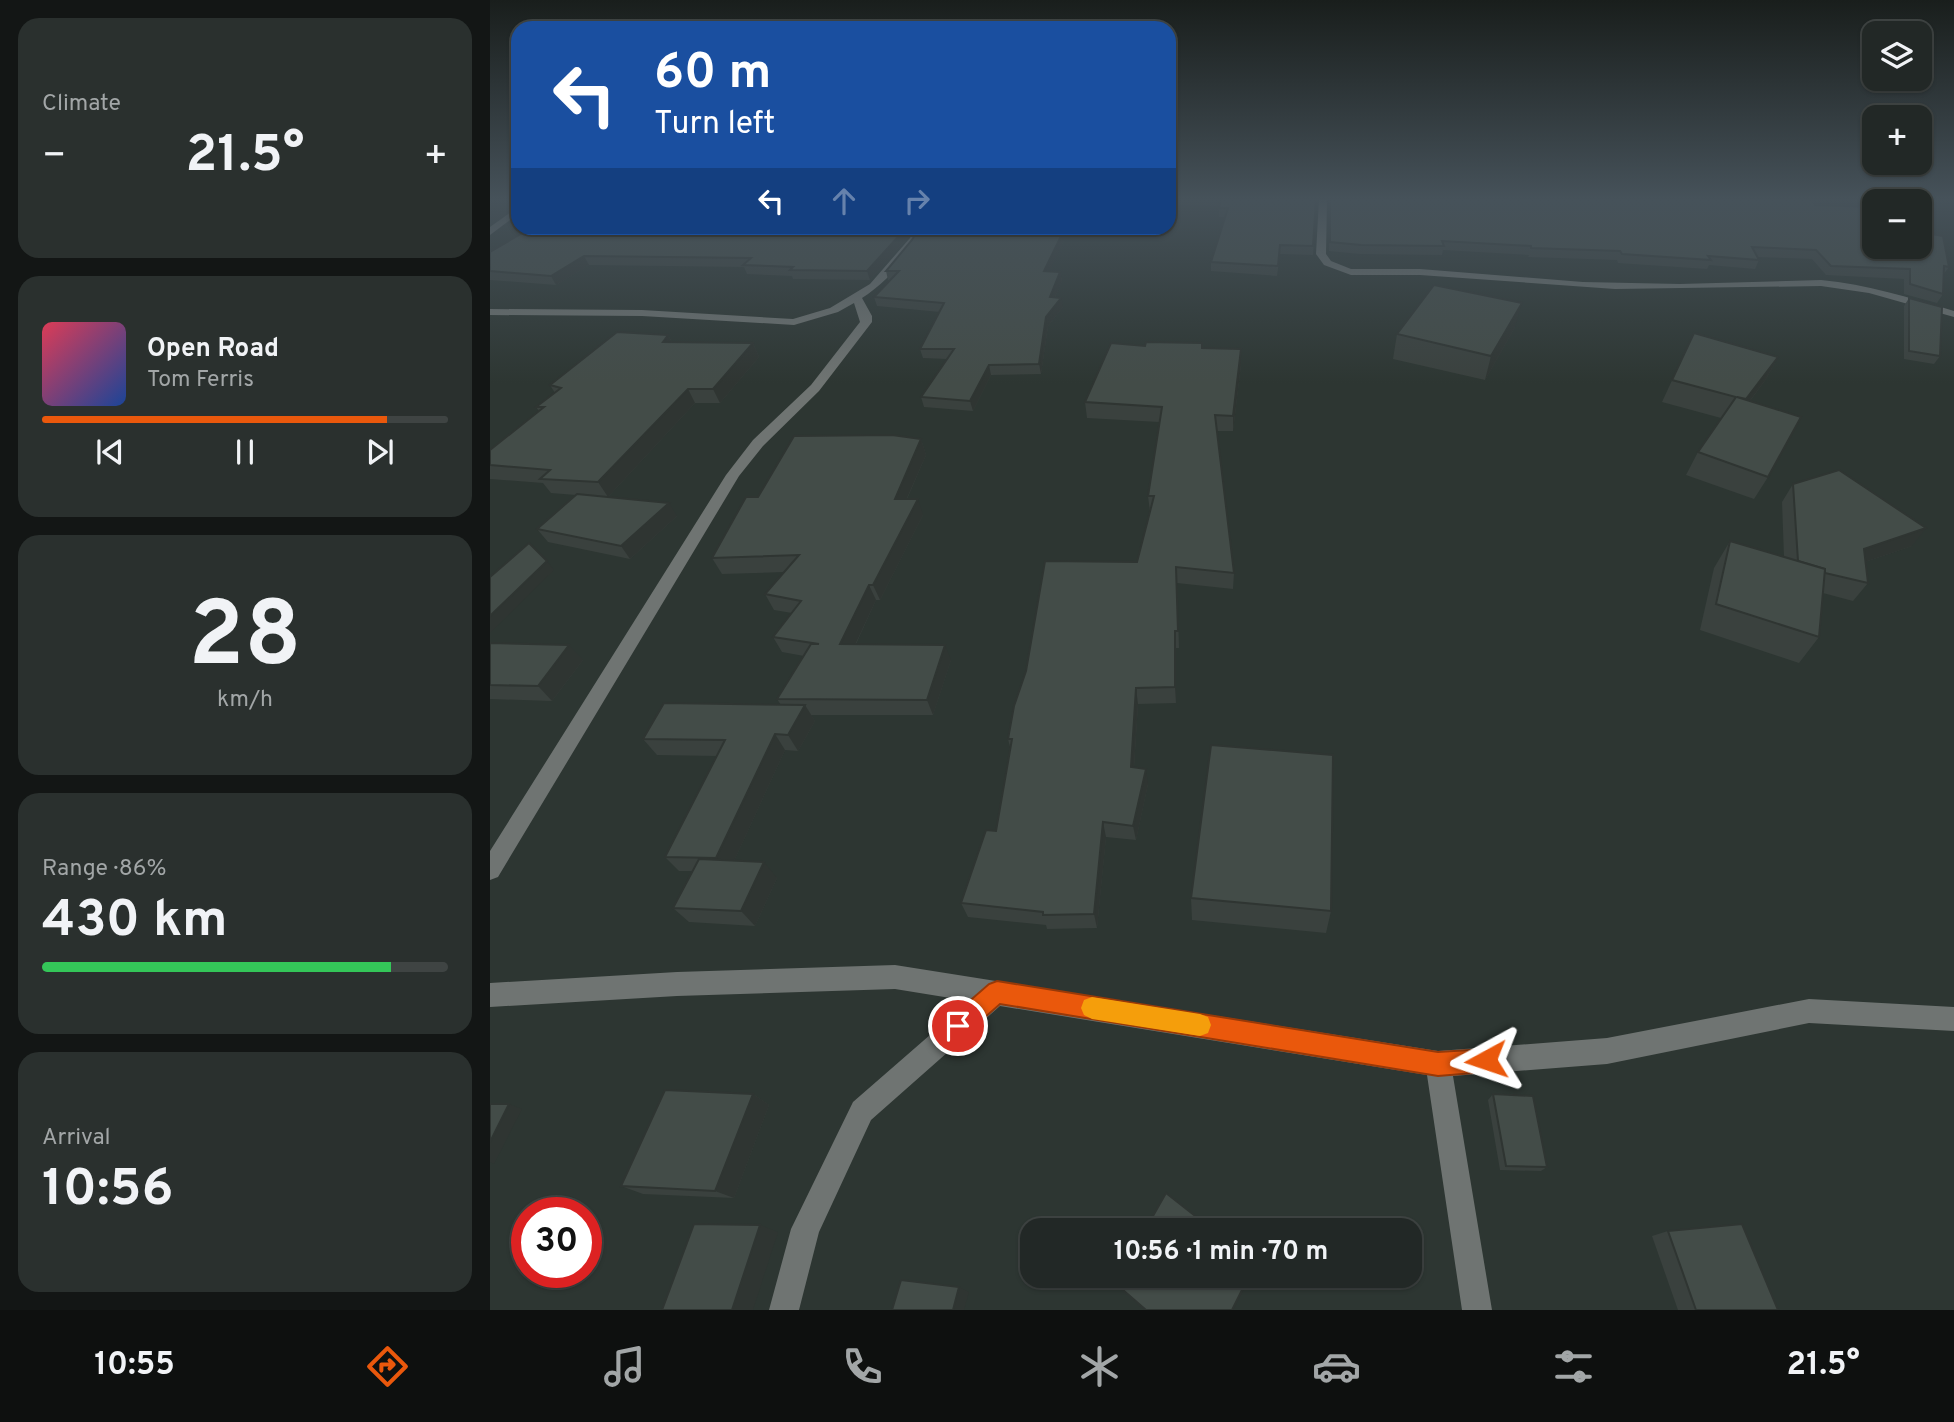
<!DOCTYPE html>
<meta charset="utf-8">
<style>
body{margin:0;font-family:Overpass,sans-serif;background:#2a302e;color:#f1f3f6;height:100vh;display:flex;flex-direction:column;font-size:26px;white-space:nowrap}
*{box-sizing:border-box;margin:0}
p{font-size:23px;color:#a2a6a7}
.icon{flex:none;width:38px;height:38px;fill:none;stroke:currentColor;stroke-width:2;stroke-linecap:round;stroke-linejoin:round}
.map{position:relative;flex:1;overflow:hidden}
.drawer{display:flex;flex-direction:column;gap:18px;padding:18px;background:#131615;width:490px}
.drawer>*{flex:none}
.guide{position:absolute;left:21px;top:21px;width:665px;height:214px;border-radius:21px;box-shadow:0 2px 5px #0004,0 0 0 2px #3f4443;background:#1a4fa0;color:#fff;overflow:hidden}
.tools{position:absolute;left:1372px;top:21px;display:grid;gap:14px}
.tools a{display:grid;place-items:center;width:70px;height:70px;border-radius:14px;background:#222826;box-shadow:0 2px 5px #0004,0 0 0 2px #3f4443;font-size:35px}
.speed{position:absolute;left:21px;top:1197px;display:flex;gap:14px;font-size:35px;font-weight:700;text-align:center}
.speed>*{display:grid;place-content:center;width:91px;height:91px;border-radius:50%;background:#222826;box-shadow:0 2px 5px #0004,0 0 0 2px #3f4443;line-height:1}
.speed .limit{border:10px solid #d22;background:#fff;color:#111}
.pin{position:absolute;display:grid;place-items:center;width:60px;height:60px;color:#fff;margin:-30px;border:4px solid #fff;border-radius:50%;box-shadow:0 2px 7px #0007}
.me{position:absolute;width:77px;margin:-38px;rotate:265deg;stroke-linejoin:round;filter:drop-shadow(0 0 5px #0008)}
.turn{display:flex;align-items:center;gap:24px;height:147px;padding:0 28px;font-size:32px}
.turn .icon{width:91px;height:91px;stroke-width:2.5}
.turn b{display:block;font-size:49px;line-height:60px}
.lanes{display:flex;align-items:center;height:66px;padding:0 28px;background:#0003;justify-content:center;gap:35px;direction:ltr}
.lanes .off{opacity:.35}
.big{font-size:52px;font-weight:700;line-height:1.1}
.drawer .widget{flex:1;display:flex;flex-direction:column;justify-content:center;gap:10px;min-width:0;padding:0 24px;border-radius:21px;background:#2a302e}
.drawer .dial{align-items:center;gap:0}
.dial b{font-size:91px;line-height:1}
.song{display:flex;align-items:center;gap:21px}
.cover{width:84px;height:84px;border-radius:10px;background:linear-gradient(135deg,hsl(350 70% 55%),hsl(220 70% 35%))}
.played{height:7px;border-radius:4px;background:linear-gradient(90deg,#ea580c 85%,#3f4443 85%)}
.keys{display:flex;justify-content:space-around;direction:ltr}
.heat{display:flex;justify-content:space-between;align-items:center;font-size:38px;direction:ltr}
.charge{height:10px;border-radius:5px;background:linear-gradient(90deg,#34c759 86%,#3f4443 0)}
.trip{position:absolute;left:530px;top:1218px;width:402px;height:70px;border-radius:21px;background:#222826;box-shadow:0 2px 5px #0004,0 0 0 2px #3f4443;font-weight:700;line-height:70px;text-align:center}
.menu{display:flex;height:112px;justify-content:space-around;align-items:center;background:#0e100f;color:#a2a6a7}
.menu .icon{width:49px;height:49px}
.menu .on{color:#ea580c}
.menu b{font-size:32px;color:#f1f3f6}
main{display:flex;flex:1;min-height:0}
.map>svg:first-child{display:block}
</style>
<main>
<section class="drawer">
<div class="widget"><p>Climate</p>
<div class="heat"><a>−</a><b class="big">21.5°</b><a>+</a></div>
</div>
<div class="widget">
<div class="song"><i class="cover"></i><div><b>Open Road</b><p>Tom Ferris</p></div></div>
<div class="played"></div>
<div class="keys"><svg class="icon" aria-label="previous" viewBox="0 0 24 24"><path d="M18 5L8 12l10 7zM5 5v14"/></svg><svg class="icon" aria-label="pause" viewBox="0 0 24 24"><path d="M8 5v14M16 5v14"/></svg><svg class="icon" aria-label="next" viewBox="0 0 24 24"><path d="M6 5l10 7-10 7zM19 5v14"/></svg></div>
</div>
<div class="widget dial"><b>28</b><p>km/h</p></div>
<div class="widget"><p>Range · 86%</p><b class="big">430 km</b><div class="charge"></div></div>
<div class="widget"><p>Arrival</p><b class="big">10:56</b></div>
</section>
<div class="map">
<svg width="1464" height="1310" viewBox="0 0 1464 1310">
<rect width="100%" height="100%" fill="#2d3632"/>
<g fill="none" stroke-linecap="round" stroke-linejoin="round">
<!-- street -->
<g fill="#6f7472" fill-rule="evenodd">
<path d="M829,199H837L836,254L841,261L861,269H930L1093,282L1190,284L1331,280C1377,284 1420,298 1464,311V317L1379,293L1331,286L1125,289L930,275H861L834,265L826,254Z"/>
<polygon points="28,207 28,214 0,235 0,227"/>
<path d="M425,228H434C422,254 396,283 372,298L382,316V322L329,391L273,446L249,476L8,877L0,880V851L236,475L263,440L321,385L370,322L364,303L348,312L304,325L152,316L0,315V309L152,310L303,319L340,308L380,284L420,238Z"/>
<polygon points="405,965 948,1051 1117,1038 1319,999 1464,1007 1464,1031 1319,1023 1117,1064 963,1076 1002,1310 972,1310 937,1075 510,1006 381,1120 329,1232 309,1310 279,1310 301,1229 363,1102 479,1001 405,989 187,996 0,1007 0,983 187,972"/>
</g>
</g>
<!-- wall -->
<g fill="#3a413e">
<polygon points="679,199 826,199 823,255 790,254 787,276 721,271 721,262 735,217 729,217 729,206 679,205"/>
<polygon points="840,199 1321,199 1325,205 1459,267 1453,275 1453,294 1447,303 1414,294 1414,279 1336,275 1322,259 1267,257 1269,260 1265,269 1219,265 1217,269 1128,263 1127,260 1038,257 1039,255 953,250 952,255 870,254 839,251"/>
<polygon points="429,228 580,228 559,271 570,272 572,281 565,297 573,307 558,326 551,374 501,375 483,411 434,407 431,397 457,359 433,358 430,349 450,312 387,306 384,297 400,280 398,280 396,271 422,240"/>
<polygon points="418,237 380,280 303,279 302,276 257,274 254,267 99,265 66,285 0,280 0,252"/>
<polygon points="1419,298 1450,356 1444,364 1414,359 1414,306"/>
<polygon points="1025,327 995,380 903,359 907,334"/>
<polygon points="1204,333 1288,357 1276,379 1260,401 1278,477 1264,499 1196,475 1208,452 1231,418 1172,402"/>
<polygon points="178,335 182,342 263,343 269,357 230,403 205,403 118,497 187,516 140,559 58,542 47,529 86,495 61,493 53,483 0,479 0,450 49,411 46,407 65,393 60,385"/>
<polygon points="655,346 751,349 751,365 743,431 727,431 744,573 743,589 687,583 689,648 686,648 686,703 648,704 644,768 658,784 646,840 616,837 607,928 557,929 556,925 478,917 471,903 506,831 520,747 518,739 647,562 660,512 658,496 669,422 597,418 595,402"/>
<polygon points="431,439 436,455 417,499 433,515 390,600 386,600 366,644 461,660 443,715 321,715 325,721 308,751 295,750 244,861 287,878 265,926 199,922 183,908 202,871 189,871 175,857 227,756 167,755 153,739 291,705 287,699 314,656 292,652 283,637 302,613 284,610 275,594 294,572 232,574 222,558 268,497"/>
<polygon points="1303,484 1422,546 1375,562 1378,583 1363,601 1333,593 1329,637 1309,663 1210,630 1224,568 1240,541 1294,557 1292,502"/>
<polygon points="0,643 93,660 62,701 0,699"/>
<polygon points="701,898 841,911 836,933 702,920"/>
<polygon points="263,1094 279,1105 244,1198 153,1194 131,1186"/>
<polygon points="1003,1094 1057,1167 1051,1171 1010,1170 998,1100"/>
<polygon points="1178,1231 1288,1310 1188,1310 1162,1236"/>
</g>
<!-- shaded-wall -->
<g fill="#2f3532">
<polygon points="415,228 422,228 418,237 380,280 377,271"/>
<polygon points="575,228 580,228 555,280 554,271"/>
<polygon points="94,256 99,265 66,285 61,276"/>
<polygon points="570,272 572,281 561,306 560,297"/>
<polygon points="571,298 573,307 558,326 551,374 549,364 556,317"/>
<polygon points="1032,303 1025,327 995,380 1001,356"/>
<polygon points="178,335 185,348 173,342"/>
<polygon points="263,343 269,357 230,403 223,389"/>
<polygon points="751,349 751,365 743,431 743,416"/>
<polygon points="1288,357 1276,379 1245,421 1256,399"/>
<polygon points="499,365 501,375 483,411 480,401"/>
<polygon points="198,389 205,403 118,497 108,482"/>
<polygon points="431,439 436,455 410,514 405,499"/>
<polygon points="428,499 433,515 390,600 383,585"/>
<polygon points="179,503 187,516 140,559 131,546"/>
<polygon points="1436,528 1422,546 1360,567 1374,549"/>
<polygon points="57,561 64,570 0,633 0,616"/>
<polygon points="379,585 386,600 358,660 350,644"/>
<polygon points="685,631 686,648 686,703 685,687"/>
<polygon points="79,645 93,660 62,701 48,686"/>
<polygon points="455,645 461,660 443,715 437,700"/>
<polygon points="646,688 648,704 643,783 641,767"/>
<polygon points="315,705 325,721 308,751 298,735"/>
<polygon points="285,734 295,750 239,872 226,858"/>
<polygon points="656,769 658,784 646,840 643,826"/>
<polygon points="613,822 616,837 607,928 604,914"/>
<polygon points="274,862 287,878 265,926 251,911"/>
<polygon points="263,1094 279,1105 244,1198 225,1191"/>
<polygon points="19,1104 32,1109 4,1164 0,1162 0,1142"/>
<polygon points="270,1225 288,1232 263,1310 242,1310"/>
<polygon points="759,1276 761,1276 743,1310 742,1310"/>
<polygon points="469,1287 479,1292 474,1310 463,1310"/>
</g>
<!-- building -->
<g fill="#434c48" stroke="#2f3532" stroke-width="2">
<polygon points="731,199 826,199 823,246 790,245 788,266 721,262 738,208 729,208"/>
<polygon points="840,199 1321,199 1325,205 1384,207 1384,247 1430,247 1430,232 1453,236 1459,267 1454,266 1453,294 1420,284 1420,269 1341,266 1326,250 1262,247 1269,260 1218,256 1221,260 1132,254 1130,251 1041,248 1041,246 952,241 954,246 871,245 840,242"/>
<polygon points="41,228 416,228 377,271 300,270 303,267 253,265 261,258 94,256 61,276 0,271 0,252"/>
<polygon points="429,228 575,228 554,271 570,272 560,297 571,298 556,317 549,364 499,365 480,401 431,397 464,349 430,349 454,303 384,297 409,271 396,271 422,240"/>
<polygon points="944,285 1032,303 1001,356 907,334"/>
<polygon points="1419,298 1452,307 1450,356 1419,351"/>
<polygon points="127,332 178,335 173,342 263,343 223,389 198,389 108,482 50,479 60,470 0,465 0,450 54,407 46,407 71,388 60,385"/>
<polygon points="1204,333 1288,357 1256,399 1247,397 1311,417 1278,477 1208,452 1246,397 1182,380"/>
<polygon points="656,342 712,343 712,348 751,349 743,416 725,415 744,573 686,567 688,631 685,631 685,687 646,688 641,767 656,769 643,826 613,822 604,914 553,915 553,912 471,903 496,830 506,831 522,739 518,739 524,706 536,671 555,561 647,562 664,496 658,496 672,407 595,402 621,343 655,346"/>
<polygon points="402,435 431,439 405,499 428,499 383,585 379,585 350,644 455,645 437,700 287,699 321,644 329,644 283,637 311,601 275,594 309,555 222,558 256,497 268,497 304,436"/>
<polygon points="1349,470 1436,528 1374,549 1378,583 1335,573 1335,569 1308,561 1303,484"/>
<polygon points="87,494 179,503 131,546 47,529"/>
<polygon points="1240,541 1335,569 1329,637 1226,604"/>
<polygon points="39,543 57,561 0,616 0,577"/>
<polygon points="0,643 79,645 48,686 0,685"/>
<polygon points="174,703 315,705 298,735 285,734 226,858 175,857 235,740 153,739"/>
<polygon points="721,745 843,755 841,911 701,898"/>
<polygon points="209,859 274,862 251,911 183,908"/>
<polygon points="175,1090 263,1094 225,1191 131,1186"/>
<polygon points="1003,1094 1043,1096 1057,1167 1016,1166"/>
<polygon points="0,1104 19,1104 0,1142"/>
<polygon points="676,1193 723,1230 655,1230"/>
<polygon points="204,1224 270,1225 242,1310 172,1310"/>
<polygon points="1252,1224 1288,1310 1206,1310 1178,1231"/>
<polygon points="629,1276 759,1276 742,1310 656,1310 625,1283"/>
<polygon points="411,1280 469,1287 463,1310 402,1310"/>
</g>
<!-- sky -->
<linearGradient id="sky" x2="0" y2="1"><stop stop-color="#191e1c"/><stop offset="0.52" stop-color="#46525a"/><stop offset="1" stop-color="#46525a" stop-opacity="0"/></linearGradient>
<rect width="1464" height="383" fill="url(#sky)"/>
<!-- route -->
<polygon fill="#ea580c" stroke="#983908" stroke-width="2" points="507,981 948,1052 996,1049 1004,1052 1008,1060 1004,1068 996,1072 948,1076 510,1004 476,1034 468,1037 460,1034 457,1026 460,1018 499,984"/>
<!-- slow -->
<polygon fill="#f59e0b" points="602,997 710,1014 718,1017 721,1025 718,1033 710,1036 602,1019 594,1015 591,1008 594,1000"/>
</svg>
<div class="tools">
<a><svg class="icon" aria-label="layers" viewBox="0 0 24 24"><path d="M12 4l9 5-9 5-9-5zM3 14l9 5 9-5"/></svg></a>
<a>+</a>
<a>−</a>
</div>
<div class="speed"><div class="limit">30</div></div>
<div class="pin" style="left:468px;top:1026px;background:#d93025"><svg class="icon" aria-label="arrive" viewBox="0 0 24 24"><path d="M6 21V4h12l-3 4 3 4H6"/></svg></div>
<svg class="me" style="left:996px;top:1060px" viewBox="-20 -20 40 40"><path d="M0-17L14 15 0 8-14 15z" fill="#ea580c" stroke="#fff" stroke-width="4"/></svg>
<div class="trip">10:56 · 1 min · 70 m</div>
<div class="guide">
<div class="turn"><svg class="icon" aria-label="left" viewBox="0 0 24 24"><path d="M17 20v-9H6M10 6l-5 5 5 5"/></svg><div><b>60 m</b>Turn left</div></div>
<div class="lanes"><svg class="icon" aria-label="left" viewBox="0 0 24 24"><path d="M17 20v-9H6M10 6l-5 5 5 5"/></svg><svg class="icon off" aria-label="ahead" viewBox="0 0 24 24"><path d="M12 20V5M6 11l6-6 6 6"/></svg><svg class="icon off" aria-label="right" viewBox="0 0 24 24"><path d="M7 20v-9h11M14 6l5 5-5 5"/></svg></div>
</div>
</div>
</main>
<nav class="menu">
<b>10:55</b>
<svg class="icon on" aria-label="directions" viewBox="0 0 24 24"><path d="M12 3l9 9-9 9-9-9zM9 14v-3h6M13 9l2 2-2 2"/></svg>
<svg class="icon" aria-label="music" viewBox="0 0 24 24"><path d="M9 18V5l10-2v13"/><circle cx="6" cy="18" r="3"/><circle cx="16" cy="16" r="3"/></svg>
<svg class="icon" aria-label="phone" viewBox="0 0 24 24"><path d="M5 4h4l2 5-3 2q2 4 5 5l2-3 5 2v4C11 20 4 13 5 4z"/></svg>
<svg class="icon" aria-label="climate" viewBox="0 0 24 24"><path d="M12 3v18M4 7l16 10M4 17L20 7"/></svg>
<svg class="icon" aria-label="car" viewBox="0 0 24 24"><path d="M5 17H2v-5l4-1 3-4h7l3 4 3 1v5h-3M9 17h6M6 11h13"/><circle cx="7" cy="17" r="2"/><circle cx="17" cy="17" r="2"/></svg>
<svg class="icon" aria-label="filters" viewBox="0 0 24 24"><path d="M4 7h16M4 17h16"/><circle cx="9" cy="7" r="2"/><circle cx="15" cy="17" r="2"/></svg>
<b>21.5°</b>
</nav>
